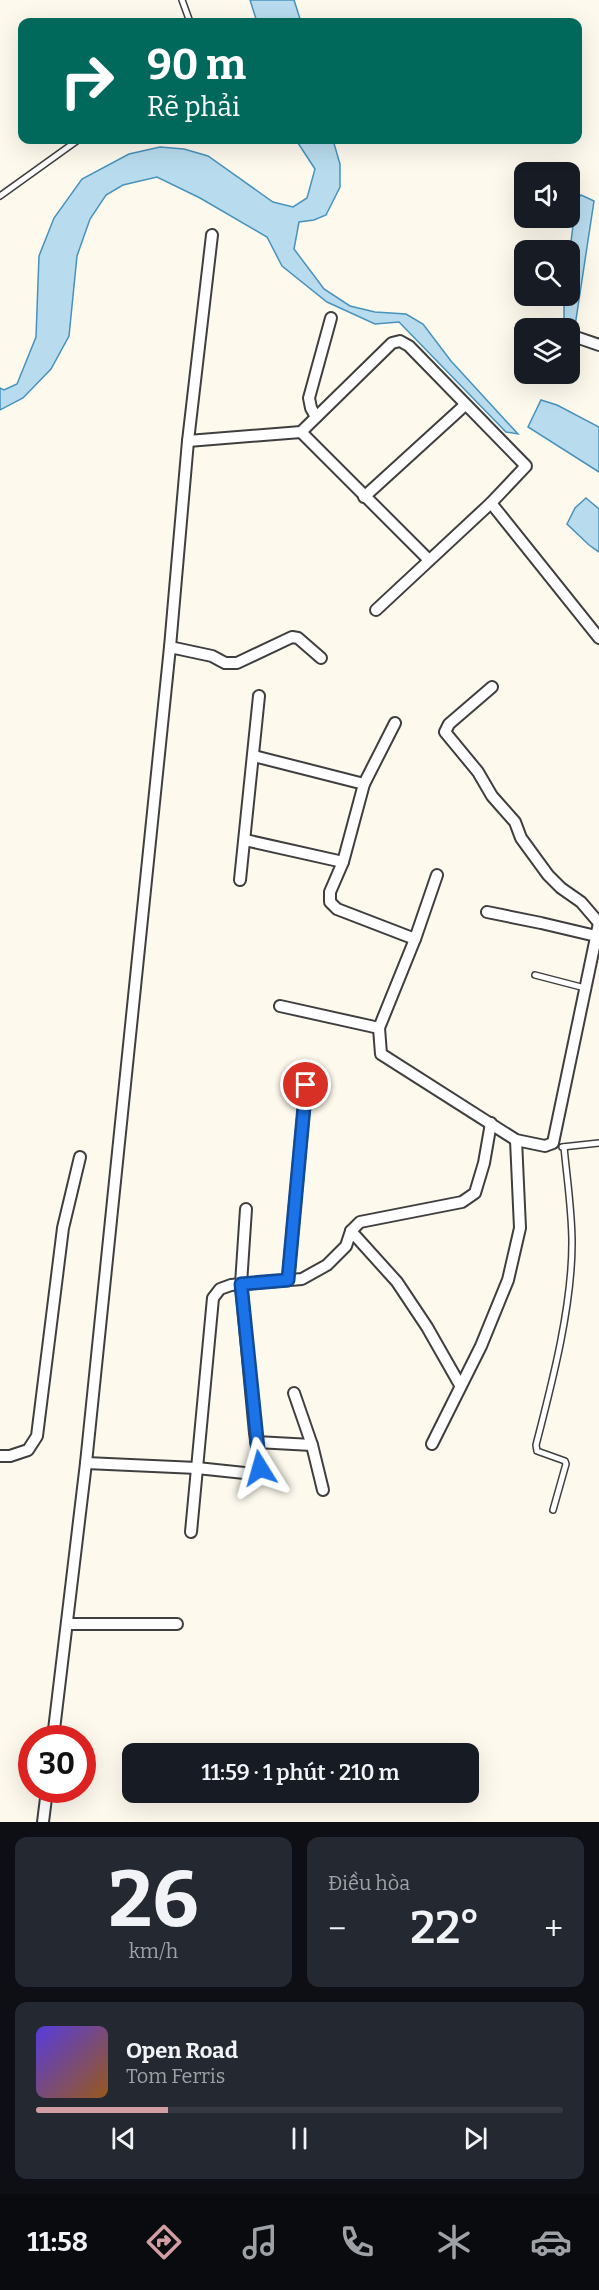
<!DOCTYPE html>
<html lang="vi">
<meta charset="utf-8">
<style>
body{margin:0;font-family:Bitter,serif;background:#242831;color:#f1f3f6;height:100vh;display:flex;flex-direction:column;font-size:22px;white-space:nowrap}
*{box-sizing:border-box;margin:0}
p{font-size:20px;color:#9ea1a6}
.icon{flex:none;width:33px;height:33px;fill:none;stroke:currentColor;stroke-width:2;stroke-linecap:round;stroke-linejoin:round}
.map{position:relative;height:1822px;overflow:hidden}
.side{display:flex;flex-direction:column;gap:15px;padding:15px;background:#0d0f14;flex:1}
.side>*{flex:none}
.guide{position:absolute;left:18px;top:18px;width:564px;height:126px;border-radius:12px;box-shadow:0 6px 24px #0002;background:#00695c;color:#fff;overflow:hidden}
.controls{position:absolute;left:514px;top:162px;display:grid;gap:12px}
.controls a{display:grid;place-items:center;width:66px;height:66px;border-radius:12px;background:#171b24;box-shadow:0 6px 24px #0002;font-size:30px}
.speed{position:absolute;left:18px;top:1725px;display:flex;gap:12px;font-size:30px;font-weight:700;text-align:center}
.speed>*{display:grid;place-content:center;width:78px;height:78px;border-radius:50%;background:#171b24;box-shadow:0 6px 24px #0002;line-height:1}
.speed .limit{border:9px solid #d22;background:#fff;color:#111}
.pin{position:absolute;display:grid;place-items:center;width:51px;height:51px;color:#fff;margin:-26px;border:3px solid #fff;border-radius:50%;box-shadow:0 2px 6px #0007}
.me{position:absolute;width:66px;margin:-33px;rotate:352deg;stroke-linejoin:round;filter:drop-shadow(0 0 4px #0008)}
.turn{display:flex;align-items:center;gap:21px;height:126px;padding:0 30px;font-size:27px}
.turn .icon{width:78px;height:78px;stroke-width:2.5}
.turn b{display:block;font-size:42px;line-height:51px}
.big{font-size:45px;font-weight:600;line-height:1.1}
.side .card{flex:1;display:flex;flex-direction:column;justify-content:center;gap:9px;min-width:0;padding:0 21px;border-radius:12px;background:#242831}
.side .dial{align-items:center;gap:0}
.dial b{font-size:78px;line-height:1}
.song{display:flex;align-items:center;gap:18px}
.cover{width:72px;height:72px;border-radius:9px;background:linear-gradient(135deg,hsl(250 70% 55%),hsl(30 70% 35%))}
.played{height:6px;border-radius:3px;background:linear-gradient(90deg,#d19ea4 25%,#363941 25%)}
.keys{display:flex;justify-content:space-around;direction:ltr}
.heat{display:flex;justify-content:space-between;align-items:center;font-size:33px;direction:ltr}
.side .tiles{flex:1;display:grid;gap:15px;grid-template-columns:1fr 1fr}
.card:last-child{grid-column:span 2}
.trip{position:absolute;left:122px;top:1743px;width:357px;height:60px;border-radius:12px;background:#171b24;box-shadow:0 6px 24px #0002;font-weight:600;line-height:60px;text-align:center}
.menu{display:flex;height:96px;justify-content:space-around;align-items:center;background:#090b0e;color:#9ea1a6}
.menu .icon{width:42px;height:42px}
.menu .on{color:#d19ea4}
.menu b{font-size:27px;color:#f1f3f6}
.map>svg:first-child{display:block}
</style>
<div class="map">
<svg width="599" height="1822" viewBox="0 0 599 1822">
<rect width="100%" height="100%" fill="#fdf9ed"/>
<!-- water -->
<g fill="#b8dcee" stroke="#4892bb" stroke-width="1.5">
<polygon points="250,0 294,0 301,22 257,22"/>
<polygon points="296,140 333,140 340,164 340,187 326,215 314,220 299,222 294,249 324,289 350,306 375,312 406,314 423,324 451,361 518,434 506,432 399,322 375,324 327,302 282,266 267,237 200,198 157,177 123,185 106,195 90,219 77,256 69,336 51,369 23,398 0,410 0,388 4,390 17,384 36,337 39,256 54,218 82,179 129,154 160,147 184,149 208,156 273,202 293,207 307,198 315,169"/>
<polygon points="581,195 594,201 575,326 564,322 564,296 570,296 570,250 576,201"/>
<polygon points="541,400 557,405 599,427 599,472 528,427"/>
<polygon points="586,498 599,509 599,552 589,545 567,524 575,508"/>
</g>
<g fill="none" stroke-linecap="round" stroke-linejoin="round">
<defs>
<g id="service">
<polyline points="182,0 190,22"/>
<polyline points="0,196 78,140"/>
<polyline points="535,975 585,988"/>
<polyline points="562,1147 599,1143"/>
<path d="M553,1510L566,1464L565,1461L537,1451L536,1445C552,1383 572,1307 572,1243C572,1211 567,1179 564,1147"/>
</g>
<g id="minor">
<polyline points="570,335 599,345"/>
<polyline points="316,417 311,408 309,398 331,318"/>
<polyline points="301,432 429,560"/>
<polyline points="188,441 301,432 392,343 400,341 409,346 526,466 491,503 376,610"/>
<polyline points="364,497 465,405"/>
<polyline points="491,503 599,638"/>
<polyline points="170,647 212,656 225,663 237,663 292,637 298,638 321,658"/>
<polyline points="492,687 449,724 445,732 478,772 492,796 515,822 521,838 548,875 561,888 581,902 599,923"/>
<polyline points="395,723 364,784 343,862 330,892 330,902 337,909 415,939"/>
<polyline points="254,756 364,784"/>
<polyline points="245,840 343,862"/>
<polyline points="437,875 415,939 379,1028 381,1054 516,1140 545,1146 553,1143 599,923"/>
<polyline points="240,880 259,696"/>
<polyline points="487,912 541,923 596,936"/>
<polyline points="280,1006 379,1028"/>
<polyline points="351,1231 397,1282 427,1327 460,1385"/>
<polyline points="288,1280 306,1085"/>
<polyline points="294,1393 312,1445 323,1490"/>
<polyline points="256,1442 312,1445"/>
<polyline points="432,1444 481,1346 508,1280 520,1228 516,1140"/>
<polyline points="0,1456 10,1456 28,1450 37,1436 63,1228 80,1157"/>
<polyline points="86,1463 197,1468 254,1474 260,1468 255,1433 241,1284 246,1209"/>
<polyline points="191,1532 213,1298 220,1289 231,1285 302,1279 327,1265 346,1246 351,1231 360,1222 462,1202 475,1193 484,1163 491,1123"/>
<polyline points="67,1624 177,1624"/>
<polyline points="53,1738 86,1463 170,647 188,441 212,235"/>
<polyline points="43,1822 47,1790"/>
</g>
</defs>
<!-- service casing -->
<use href="#service" stroke="#3f3f3f" stroke-width="8"/>
<!-- minor casing -->
<use href="#minor" stroke="#3f3f3f" stroke-width="14"/>
<!-- service -->
<use href="#service" stroke="#fff" stroke-width="5"/>
<!-- minor -->
<use href="#minor" stroke="#fff" stroke-width="10"/>
</g>
<g fill="none" stroke-linecap="round" stroke-linejoin="round">
<defs>
<polyline id="route" points="260,1468 241,1284 288,1280 306,1085"/>
</defs>
<!-- route casing -->
<use href="#route" stroke="#114b97" stroke-width="15"/>
<!-- route -->
<use href="#route" stroke="#1a73e8" stroke-width="10"/>
</g>
</svg>
<div class="controls">
<a><svg class="icon" aria-label="sound" viewBox="0 0 24 24"><path d="M4 9h4l5-4v14l-5-4H4zM17 9q2 3 0 6"/></svg></a>
<a><svg class="icon" aria-label="search" viewBox="0 0 24 24"><circle cx="10" cy="10" r="6"/><path d="M15 15l6 6"/></svg></a>
<a><svg class="icon" aria-label="layers" viewBox="0 0 24 24"><path d="M12 4l9 5-9 5-9-5zM3 14l9 5 9-5"/></svg></a>
</div>
<div class="speed"><div class="limit">30</div></div>
<div class="pin" style="left:306px;top:1085px;background:#d93025"><svg class="icon" aria-label="arrive" viewBox="0 0 24 24"><path d="M6 21V4h12l-3 4 3 4H6"/></svg></div>
<svg class="me" style="left:260px;top:1468px" viewBox="-20 -20 40 40"><path d="M0-17L14 15 0 8-14 15z" fill="#1a73e8" stroke="#fff" stroke-width="4"/></svg>
<div class="trip">11:59 · 1 phút · 210 m</div>
<div class="guide">
<div class="turn"><svg class="icon" aria-label="right" viewBox="0 0 24 24"><path d="M7 20v-9h11M14 6l5 5-5 5"/></svg><div><b>90 m</b>Rẽ phải</div></div>
</div>
</div>
<section class="side">
<div class="tiles">
<div class="card dial"><b>26</b><p>km/h</p></div>
<div class="card"><p>Điều hòa</p>
<div class="heat"><a>−</a><b class="big">22°</b><a>+</a></div>
</div>
<div class="card">
<div class="song"><i class="cover"></i><div><b>Open Road</b><p>Tom Ferris</p></div></div>
<div class="played"></div>
<div class="keys"><svg class="icon" aria-label="previous" viewBox="0 0 24 24"><path d="M18 5L8 12l10 7zM5 5v14"/></svg><svg class="icon" aria-label="pause" viewBox="0 0 24 24"><path d="M8 5v14M16 5v14"/></svg><svg class="icon" aria-label="next" viewBox="0 0 24 24"><path d="M6 5l10 7-10 7zM19 5v14"/></svg></div>
</div>
</div>
</section>
<nav class="menu">
<b>11:58</b>
<svg class="icon on" aria-label="directions" viewBox="0 0 24 24"><path d="M12 3l9 9-9 9-9-9zM9 14v-3h6M13 9l2 2-2 2"/></svg>
<svg class="icon" aria-label="music" viewBox="0 0 24 24"><path d="M9 18V5l10-2v13"/><circle cx="6" cy="18" r="3"/><circle cx="16" cy="16" r="3"/></svg>
<svg class="icon" aria-label="phone" viewBox="0 0 24 24"><path d="M5 4h4l2 5-3 2q2 4 5 5l2-3 5 2v4C11 20 4 13 5 4z"/></svg>
<svg class="icon" aria-label="climate" viewBox="0 0 24 24"><path d="M12 3v18M4 7l16 10M4 17L20 7"/></svg>
<svg class="icon" aria-label="car" viewBox="0 0 24 24"><path d="M5 17H2v-5l4-1 3-4h7l3 4 3 1v5h-3M9 17h6M6 11h13"/><circle cx="7" cy="17" r="2"/><circle cx="17" cy="17" r="2"/></svg>
</nav>
